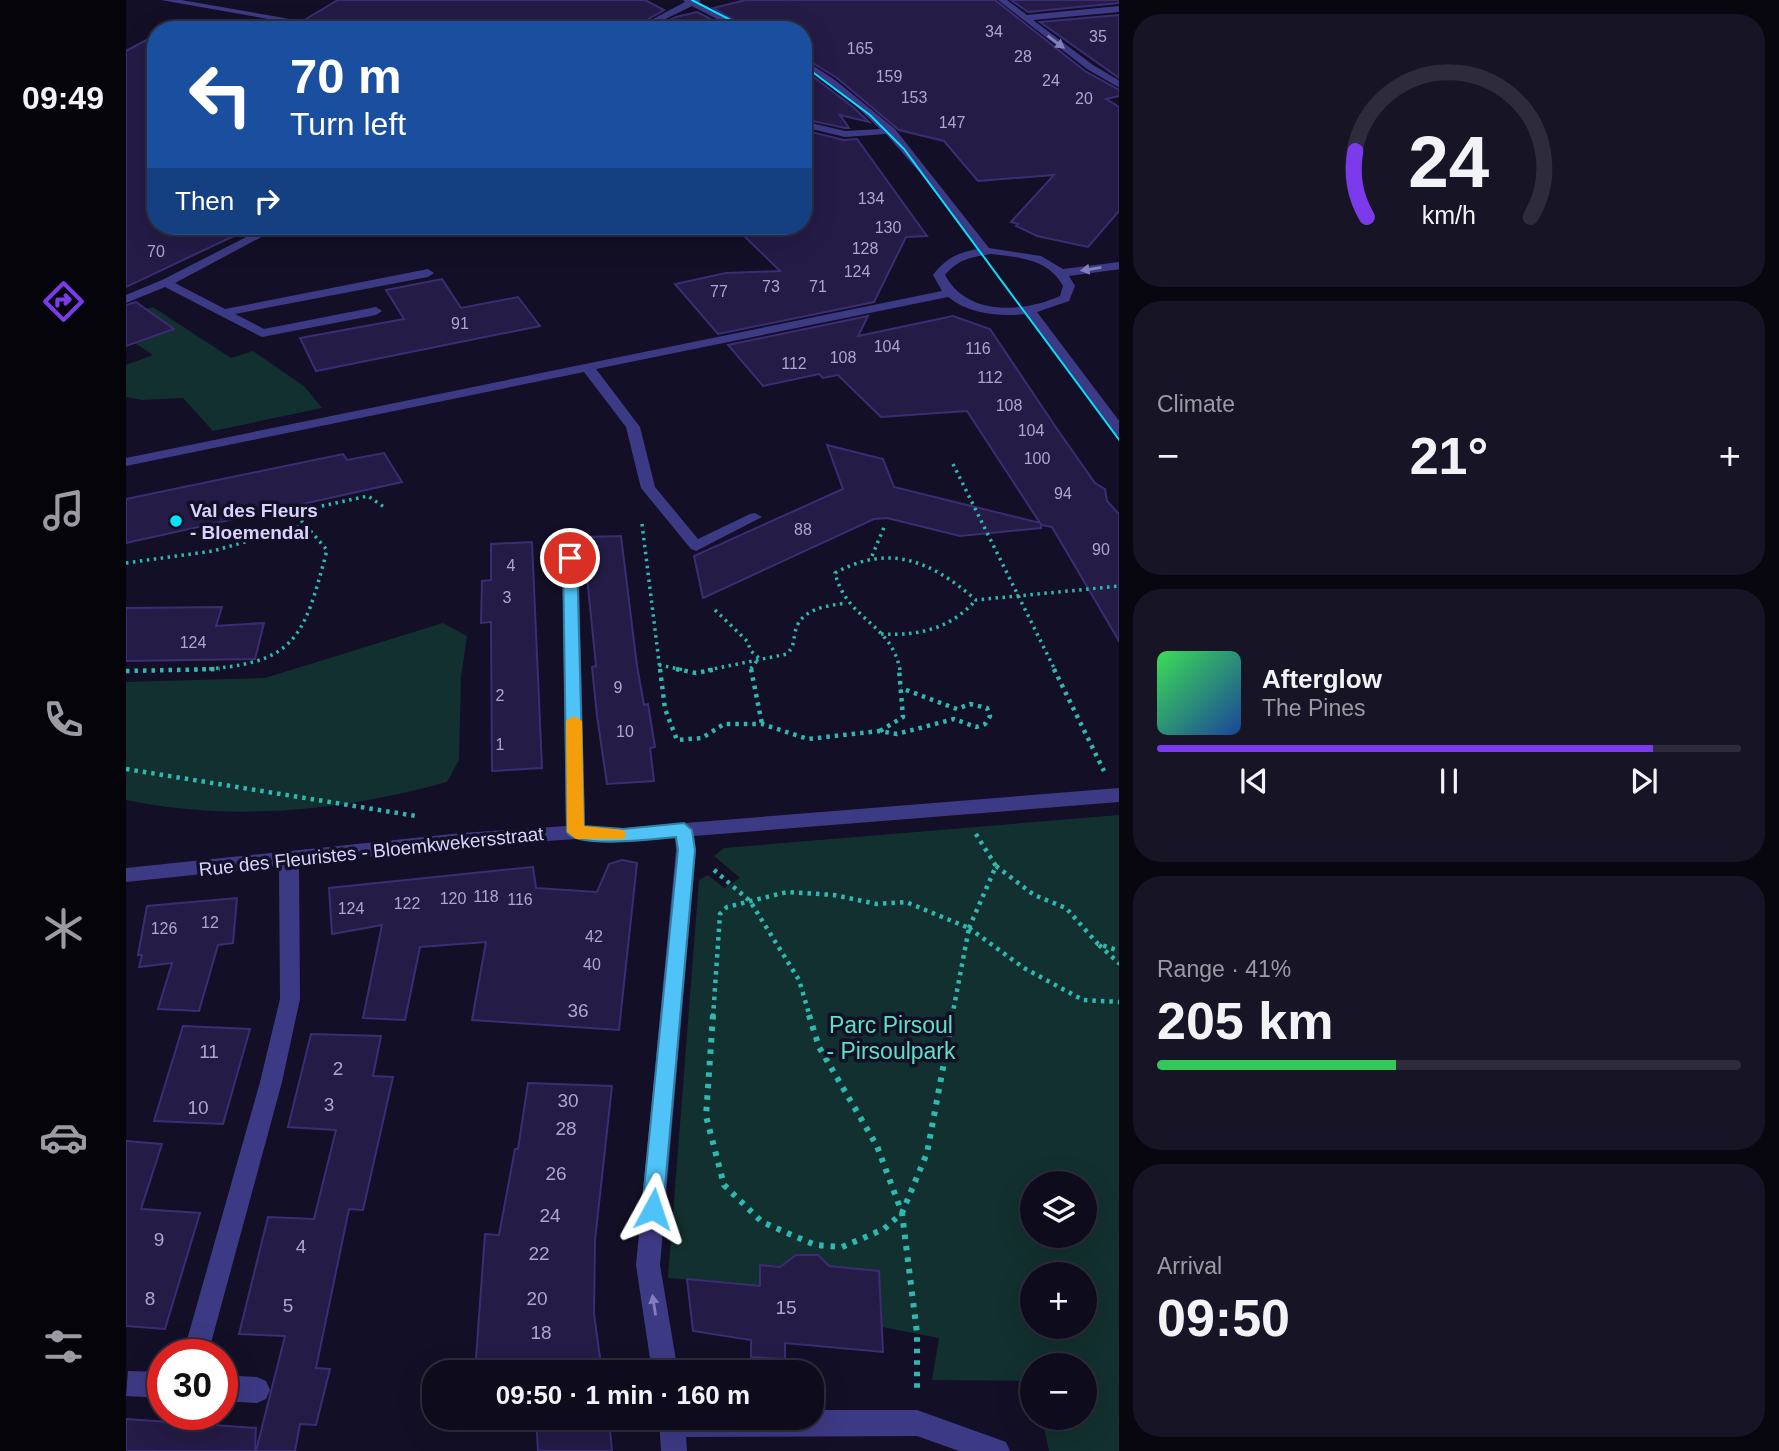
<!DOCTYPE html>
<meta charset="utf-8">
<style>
body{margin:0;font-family:Arial,sans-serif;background:#171425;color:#f1f3f6;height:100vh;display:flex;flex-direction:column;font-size:26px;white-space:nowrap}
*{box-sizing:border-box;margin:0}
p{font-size:23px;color:#9b9ba3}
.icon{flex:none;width:38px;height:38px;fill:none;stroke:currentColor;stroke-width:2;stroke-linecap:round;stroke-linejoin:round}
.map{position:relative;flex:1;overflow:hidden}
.side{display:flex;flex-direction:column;gap:14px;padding:14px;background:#08060f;width:660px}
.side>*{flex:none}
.hud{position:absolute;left:21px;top:21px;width:665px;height:214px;border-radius:28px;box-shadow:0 7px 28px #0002,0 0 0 2px #2e2b3b;background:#1a4fa0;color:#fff;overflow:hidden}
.fabs{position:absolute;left:894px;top:1171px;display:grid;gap:14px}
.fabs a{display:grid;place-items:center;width:77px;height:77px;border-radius:50%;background:#0e0b1c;box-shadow:0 7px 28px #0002,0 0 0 2px #2e2b3b;font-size:35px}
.speed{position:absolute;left:21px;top:1339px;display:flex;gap:14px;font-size:35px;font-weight:700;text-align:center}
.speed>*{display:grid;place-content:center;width:91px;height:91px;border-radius:50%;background:#0e0b1c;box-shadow:0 7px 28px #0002,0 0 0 2px #2e2b3b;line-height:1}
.speed .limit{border:10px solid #d22;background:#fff;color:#111}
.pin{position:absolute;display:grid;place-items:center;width:60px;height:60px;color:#fff;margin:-30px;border:4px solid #fff;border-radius:50%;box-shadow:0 2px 7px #0007}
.me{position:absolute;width:77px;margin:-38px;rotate:5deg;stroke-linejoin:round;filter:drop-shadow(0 0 5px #0008)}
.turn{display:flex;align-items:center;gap:24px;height:147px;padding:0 28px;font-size:32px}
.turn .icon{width:91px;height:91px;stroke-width:2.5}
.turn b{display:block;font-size:49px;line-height:60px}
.then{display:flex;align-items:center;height:66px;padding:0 28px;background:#0003;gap:14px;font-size:26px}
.big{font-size:52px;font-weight:800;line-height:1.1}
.side .widget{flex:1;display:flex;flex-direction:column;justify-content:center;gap:10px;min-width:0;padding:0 24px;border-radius:28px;background:#171425}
.side .dial{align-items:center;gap:0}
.dial svg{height:182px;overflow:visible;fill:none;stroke:#2e2b3b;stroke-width:7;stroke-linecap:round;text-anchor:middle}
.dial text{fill:#f1f3f6;stroke:none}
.song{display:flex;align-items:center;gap:21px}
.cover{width:84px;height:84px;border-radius:10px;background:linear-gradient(135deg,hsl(130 70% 55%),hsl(220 70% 35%))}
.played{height:7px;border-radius:4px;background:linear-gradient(90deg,#7c3aed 85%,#2e2b3b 85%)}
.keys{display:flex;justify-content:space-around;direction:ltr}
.heat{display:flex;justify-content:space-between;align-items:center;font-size:38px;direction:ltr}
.charge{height:10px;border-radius:5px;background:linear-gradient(90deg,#34c759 41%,#2e2b3b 0)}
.trip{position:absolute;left:296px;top:1360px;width:402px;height:70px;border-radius:28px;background:#0e0b1c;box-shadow:0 7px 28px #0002,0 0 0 2px #2e2b3b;font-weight:800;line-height:70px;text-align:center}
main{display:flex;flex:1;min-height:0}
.menu{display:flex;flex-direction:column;width:126px;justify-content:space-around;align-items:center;background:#06040b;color:#9b9ba3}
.menu .icon{width:49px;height:49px}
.menu .selected{color:#7c3aed}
.menu b{font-size:32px;color:#f1f3f6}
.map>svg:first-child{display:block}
</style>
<main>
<nav class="menu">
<b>09:49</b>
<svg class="icon selected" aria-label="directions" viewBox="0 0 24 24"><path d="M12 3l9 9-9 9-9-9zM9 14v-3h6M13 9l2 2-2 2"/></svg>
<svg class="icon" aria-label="music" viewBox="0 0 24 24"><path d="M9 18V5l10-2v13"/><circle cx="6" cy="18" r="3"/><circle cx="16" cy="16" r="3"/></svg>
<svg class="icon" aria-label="phone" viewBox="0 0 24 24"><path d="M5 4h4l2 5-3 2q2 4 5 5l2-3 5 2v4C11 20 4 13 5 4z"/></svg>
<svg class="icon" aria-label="climate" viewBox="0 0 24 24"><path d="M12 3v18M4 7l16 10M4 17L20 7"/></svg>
<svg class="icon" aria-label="car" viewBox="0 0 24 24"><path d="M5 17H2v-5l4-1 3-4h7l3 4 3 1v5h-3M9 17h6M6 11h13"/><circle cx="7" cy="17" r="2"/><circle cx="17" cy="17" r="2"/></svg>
<svg class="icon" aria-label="filters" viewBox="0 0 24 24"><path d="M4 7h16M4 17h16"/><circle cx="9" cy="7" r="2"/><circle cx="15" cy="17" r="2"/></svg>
</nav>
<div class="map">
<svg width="994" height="1451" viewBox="0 0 994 1451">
<rect width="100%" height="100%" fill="#130f26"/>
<!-- green -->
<g fill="#12302f" fill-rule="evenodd">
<polygon points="27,307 105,358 127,351 178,386 196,408 87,431 57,398 16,400 0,397 0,365 27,355 0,337 0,316"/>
<path d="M317,623L341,636L335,677L333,760L321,782C217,811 106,822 0,800V682L139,678Z"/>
<path d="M993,815V1451H923L916,1418H959V1365H906V1381L806,1380L813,1338L756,1327L753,1271L703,1266L692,1255H670L658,1267L634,1266V1286L542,1278L573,880L582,875L598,888L614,878L588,856L598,848ZM906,1183H959V1236H906ZM906,1274H959V1326H906Z"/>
</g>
<!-- building -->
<g fill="#241b47" stroke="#3b2d73" stroke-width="2">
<polygon points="212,0 519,0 538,10 503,30 229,30 180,19"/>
<polygon points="620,0 869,0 959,71 993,90 993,96 980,99 993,107 993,211 962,247 911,236 890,226 892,224 885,222 928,175 852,181 818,141 773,130 711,78 677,57 677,30 626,30 587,8"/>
<polygon points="885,0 993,0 993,3 902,12"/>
<polygon points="571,12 606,30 523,30 550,17"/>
<polygon points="993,15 993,78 914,22"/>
<polygon points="30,35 30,226 129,226 0,287 0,51"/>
<polygon points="677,69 727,107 743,122 714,115 723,128 719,128 677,119"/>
<polygon points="677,130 718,140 731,139 801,236 780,237 748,302 592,334 549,284 600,273 654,271 608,226 677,226"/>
<polygon points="316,279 335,308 392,297 414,326 190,371 174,338 278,319 260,290"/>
<polygon points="10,302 48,329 0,346 0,305"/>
<polygon points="742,316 732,336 827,316 864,329 931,429 969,483 979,489 981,501 993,514 993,641 926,527 915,525 915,528 834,536 761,518 748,519 577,598 568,556 717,489 701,445 757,459 768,487 914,523 841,411 755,417 712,375 697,378 693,374 637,386 602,345"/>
<polygon points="258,453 276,482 0,543 0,499 217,454 221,460"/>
<polygon points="495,536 511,666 518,705 522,704 529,747 524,748 528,781 481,784 471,716 466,667 470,666 457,537"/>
<polygon points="406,542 416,768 366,771 365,622 355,623 356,581 365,580 365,544"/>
<polygon points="96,607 90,626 138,623 129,659 0,661 0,608"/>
<polygon points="496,860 511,863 493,1030 346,1020 360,942 294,947 279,1020 237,1018 256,925 206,934 203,888 407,867 410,888 471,892 483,864"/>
<polygon points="111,898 107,943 92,945 73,1011 32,1009 46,963 13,967 16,955 12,955 21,906"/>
<polygon points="57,1026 124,1029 97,1124 28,1121"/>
<polygon points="185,1034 255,1036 247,1076 267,1077 237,1210 223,1209 190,1368 204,1369 190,1425 174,1424 169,1451 130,1451 159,1336 113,1334 142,1217 188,1219 210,1130 162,1127"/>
<polygon points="402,1083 486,1086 469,1240 468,1314 476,1372 349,1372 359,1234 373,1235 389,1149 392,1149"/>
<polygon points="0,1141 36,1144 15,1209 74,1213 39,1329 0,1326"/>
<polygon points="670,1255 692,1255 703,1266 753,1271 757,1352 659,1343 659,1359 625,1357 625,1340 567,1331 561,1279 634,1286 634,1265 654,1267"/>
<polygon points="357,1418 483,1418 486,1451 412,1451 410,1418 357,1420"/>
<polygon points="0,1419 130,1428 129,1451 0,1451"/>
</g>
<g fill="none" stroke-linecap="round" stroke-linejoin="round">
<!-- path-far2 -->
<g stroke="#2fb8b0" stroke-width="3.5" stroke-dasharray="2.5 4.5" stroke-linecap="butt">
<polyline points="827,464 929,670"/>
<polyline points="516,524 534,670"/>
<polyline points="746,556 759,525"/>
<polyline points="0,563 87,551 179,525"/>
<polyline points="589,610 621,641 625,651 633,658 624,670"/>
<path d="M755,634C793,636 824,629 850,600"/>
<polyline points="533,665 558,670"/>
<path d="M69,670C170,664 177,641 201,550L168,512L242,496L258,507"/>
<path d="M582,670L661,654C668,646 667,643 669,633C673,609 700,606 720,603"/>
<path d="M774,670C765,622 721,621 709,573C764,543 805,561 850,600L994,586"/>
</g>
<!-- path-far1 -->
<g stroke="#2fb8b0" stroke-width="4.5" stroke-dasharray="3.5 5" stroke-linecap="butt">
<polyline points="534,669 539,709 551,740 576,738 598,724 636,724 682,739 753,731 771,734 828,719 850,727 859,724 864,716 861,708 844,704 831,709 775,688"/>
<polyline points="550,669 570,673 591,669"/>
<polyline points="625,669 636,724"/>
<polyline points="928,669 978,771"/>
<polyline points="0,671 94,669"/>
<polyline points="754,731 777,717 773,669"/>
<polyline points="0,769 290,816"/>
<polyline points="870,866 908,895 940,908 972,944 994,951"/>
<polyline points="588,870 624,901 673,980 684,1017"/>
<polyline points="843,928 898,968 957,1000 994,1002"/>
<polyline points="843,928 870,866 848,831"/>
<polyline points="973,945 994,964"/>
<polyline points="587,1017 594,914 601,907 661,892 708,895 751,904 780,902 843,928"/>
<polyline points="826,1017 843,928"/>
</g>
<!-- path -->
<g stroke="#2fb8b0" stroke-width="6" stroke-dasharray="4.5 7" stroke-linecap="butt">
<polyline points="587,1015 580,1116 598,1185 636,1222 689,1245 716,1247 758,1229 776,1213 801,1153 827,1015"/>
<polyline points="683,1015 693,1047 751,1146 776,1213 791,1333 791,1391"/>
</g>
<!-- minor -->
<g fill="#3d3a85" fill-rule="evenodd">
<polygon points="35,0 55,0 227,30 205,30"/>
<polygon points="557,0 575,0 572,3 623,30 612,30 566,6 517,30 506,30 559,2"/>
<polygon points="872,0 881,0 901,15 994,6 994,12 907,20 967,65 994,81 994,88 961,69"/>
<path d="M677,59L709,80L769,129L863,248L915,256L937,269L994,262V269L943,276L949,286L943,301L911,312L994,422V436L989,435L900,314C873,317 843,314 822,297L470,369L514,427L529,487L572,539L624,514L629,513L636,517L570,551L565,549L515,488L500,427L458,372L0,466V458L816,291L807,275C819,259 832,252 852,249L795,174L760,134L719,137L677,127V121L719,131L754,129L729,105L677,66ZM865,254C892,257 923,259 937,286L934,296C896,313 841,316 819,275C832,259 846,257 865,254Z"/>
<polygon points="142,226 156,226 49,283 99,309 302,269 308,273 302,277 109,314 138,329 250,307 256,311 250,315 136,337 39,287 0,303 0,295 36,280"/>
<polygon points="444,528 452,533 459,826 497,828 994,788 994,802 568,836 570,850 534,1265 552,1372 526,1372 510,1265 550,850 549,838 497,842 450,839 336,847 173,864 174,999 156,1082 82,1354 57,1354 134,1082 154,999 153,866 0,882 0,868 336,833 440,826 436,533"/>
<polygon points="2,1371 37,1372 37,1398 0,1396"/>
<polygon points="96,1375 131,1377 140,1381 144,1390 140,1399 131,1403 96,1401"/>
<polygon points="686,1410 791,1410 880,1442 884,1451 833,1451 791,1436 560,1437 561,1451 535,1451 533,1418 686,1418"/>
</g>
<!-- tram -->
<g stroke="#00e5ff" stroke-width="2">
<polyline points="566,0 624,30"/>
<polyline points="677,65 744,115 778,149 994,441"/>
</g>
</g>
<!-- one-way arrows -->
<defs><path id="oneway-solid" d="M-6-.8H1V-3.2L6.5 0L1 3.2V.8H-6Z" transform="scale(1.75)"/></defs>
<g fill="#837fbc">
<use href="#oneway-solid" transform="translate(930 42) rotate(37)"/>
<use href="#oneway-solid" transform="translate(965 269) rotate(171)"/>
<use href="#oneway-solid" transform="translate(528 1305) rotate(-99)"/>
</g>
<!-- route -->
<path fill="#4fc3f7" stroke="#337fa1" stroke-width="2" d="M444,554L451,558L458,826L497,829L558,823L566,830L569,850L537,1209L534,1216L527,1219L519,1216L516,1209L552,850L550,837C530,839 451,849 441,832L437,558Z"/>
<!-- slow -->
<polygon fill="#f59e0b" points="448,716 456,721 458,826 498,830 500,835 498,839 450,839 441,832 440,721"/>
<!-- markers -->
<circle fill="#00e5ff" stroke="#130f26" stroke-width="2.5" cx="50" cy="521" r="7"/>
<g text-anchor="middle" stroke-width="7" stroke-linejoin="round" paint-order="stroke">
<!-- number labels -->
<g font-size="16" fill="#aca6d1">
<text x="868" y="37">34</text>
<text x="972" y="42">35</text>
<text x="734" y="54">165</text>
<text x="897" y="62">28</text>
<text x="763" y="82">159</text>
<text x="925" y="86">24</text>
<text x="788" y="103">153</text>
<text x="958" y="104">20</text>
<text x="826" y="128">147</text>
<text x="745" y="204">134</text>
<text x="762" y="233">130</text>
<text x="739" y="254">128</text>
<text x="30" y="257">70</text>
<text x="731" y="277">124</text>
<text x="645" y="292">73</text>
<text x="692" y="292">71</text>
<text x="593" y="297">77</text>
<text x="334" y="329">91</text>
<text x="761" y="352">104</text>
<text x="852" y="354">116</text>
<text x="717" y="363">108</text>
<text x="668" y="369">112</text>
<text x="864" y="383">112</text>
<text x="883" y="411">108</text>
<text x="905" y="436">104</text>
<text x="911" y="464">100</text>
<text x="937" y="499">94</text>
<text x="677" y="535">88</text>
<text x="975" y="555">90</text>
<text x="385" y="571">4</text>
<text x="381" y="603">3</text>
<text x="67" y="648">124</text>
<text x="492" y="693">9</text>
<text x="374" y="701">2</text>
<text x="499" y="737">10</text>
<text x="374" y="750">1</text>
<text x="360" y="902">118</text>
<text x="327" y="904">120</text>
<text x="394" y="905">116</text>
<text x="281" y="909">122</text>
<text x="225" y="914">124</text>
<text x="84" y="928">12</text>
<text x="38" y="934">126</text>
<text x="468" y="942">42</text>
<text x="466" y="970">40</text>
</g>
<!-- poi labels -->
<g font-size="19" font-weight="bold" fill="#d9d4ff" stroke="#130f26" text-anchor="start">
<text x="64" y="517">Val des Fleurs<tspan x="64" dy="22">- Bloemendal</tspan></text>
</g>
<!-- street labels -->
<g font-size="19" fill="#d9d4ff" stroke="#130f26">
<text transform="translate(245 851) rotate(-6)" y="7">Rue des Fleuristes - Bloemkwekersstraat</text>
</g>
<!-- near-number labels -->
<g font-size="19" fill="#aca6d1">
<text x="452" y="1017">36</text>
<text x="83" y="1058">11</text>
<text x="212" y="1075">2</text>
<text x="442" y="1107">30</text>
<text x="203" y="1111">3</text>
<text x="72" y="1114">10</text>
<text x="440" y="1135">28</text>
<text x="430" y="1180">26</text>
<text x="424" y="1222">24</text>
<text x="33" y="1246">9</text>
<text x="175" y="1253">4</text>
<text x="413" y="1260">22</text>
<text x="24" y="1305">8</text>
<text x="411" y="1305">20</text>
<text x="162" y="1312">5</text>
<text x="660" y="1314">15</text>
<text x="415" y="1339">18</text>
</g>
<!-- near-park labels -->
<g font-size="23" fill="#5fe0c0" stroke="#130f26">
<text x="765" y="1033">Parc Pirsoul<tspan x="765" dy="26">- Pirsoulpark</tspan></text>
</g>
</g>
</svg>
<div class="fabs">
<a><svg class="icon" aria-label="layers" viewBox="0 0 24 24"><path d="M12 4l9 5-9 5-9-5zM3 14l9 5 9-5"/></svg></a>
<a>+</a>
<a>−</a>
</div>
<div class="speed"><div class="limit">30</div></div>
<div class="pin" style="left:444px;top:558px;background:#d93025"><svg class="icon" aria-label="arrive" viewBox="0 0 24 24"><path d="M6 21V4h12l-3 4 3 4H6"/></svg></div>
<svg class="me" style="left:527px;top:1209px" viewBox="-20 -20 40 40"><path d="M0-17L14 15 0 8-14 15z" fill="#4fc3f7" stroke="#fff" stroke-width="4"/></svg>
<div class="trip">09:50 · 1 min · 160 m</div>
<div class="hud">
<div class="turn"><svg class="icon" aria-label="left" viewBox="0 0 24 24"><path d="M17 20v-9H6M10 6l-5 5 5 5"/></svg><div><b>70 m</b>Turn left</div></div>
<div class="then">Then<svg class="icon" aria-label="right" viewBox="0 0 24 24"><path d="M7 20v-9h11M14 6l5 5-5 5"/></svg></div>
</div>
</div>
<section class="side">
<div class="widget dial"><svg viewBox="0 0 100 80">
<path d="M14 69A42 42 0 1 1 86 69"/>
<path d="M14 69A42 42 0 0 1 9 40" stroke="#7c3aed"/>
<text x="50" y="56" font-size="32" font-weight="700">24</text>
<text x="50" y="72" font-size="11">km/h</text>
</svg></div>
<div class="widget"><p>Climate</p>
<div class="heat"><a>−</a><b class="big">21°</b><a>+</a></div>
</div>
<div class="widget">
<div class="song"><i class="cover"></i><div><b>Afterglow</b><p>The Pines</p></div></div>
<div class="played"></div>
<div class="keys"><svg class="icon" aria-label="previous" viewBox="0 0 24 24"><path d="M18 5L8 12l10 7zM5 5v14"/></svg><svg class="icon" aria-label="pause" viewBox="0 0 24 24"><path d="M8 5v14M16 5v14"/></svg><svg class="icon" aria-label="next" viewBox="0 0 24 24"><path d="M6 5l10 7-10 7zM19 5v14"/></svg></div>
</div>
<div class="widget"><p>Range · 41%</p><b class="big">205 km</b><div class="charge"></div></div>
<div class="widget"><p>Arrival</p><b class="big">09:50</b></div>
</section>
</main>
